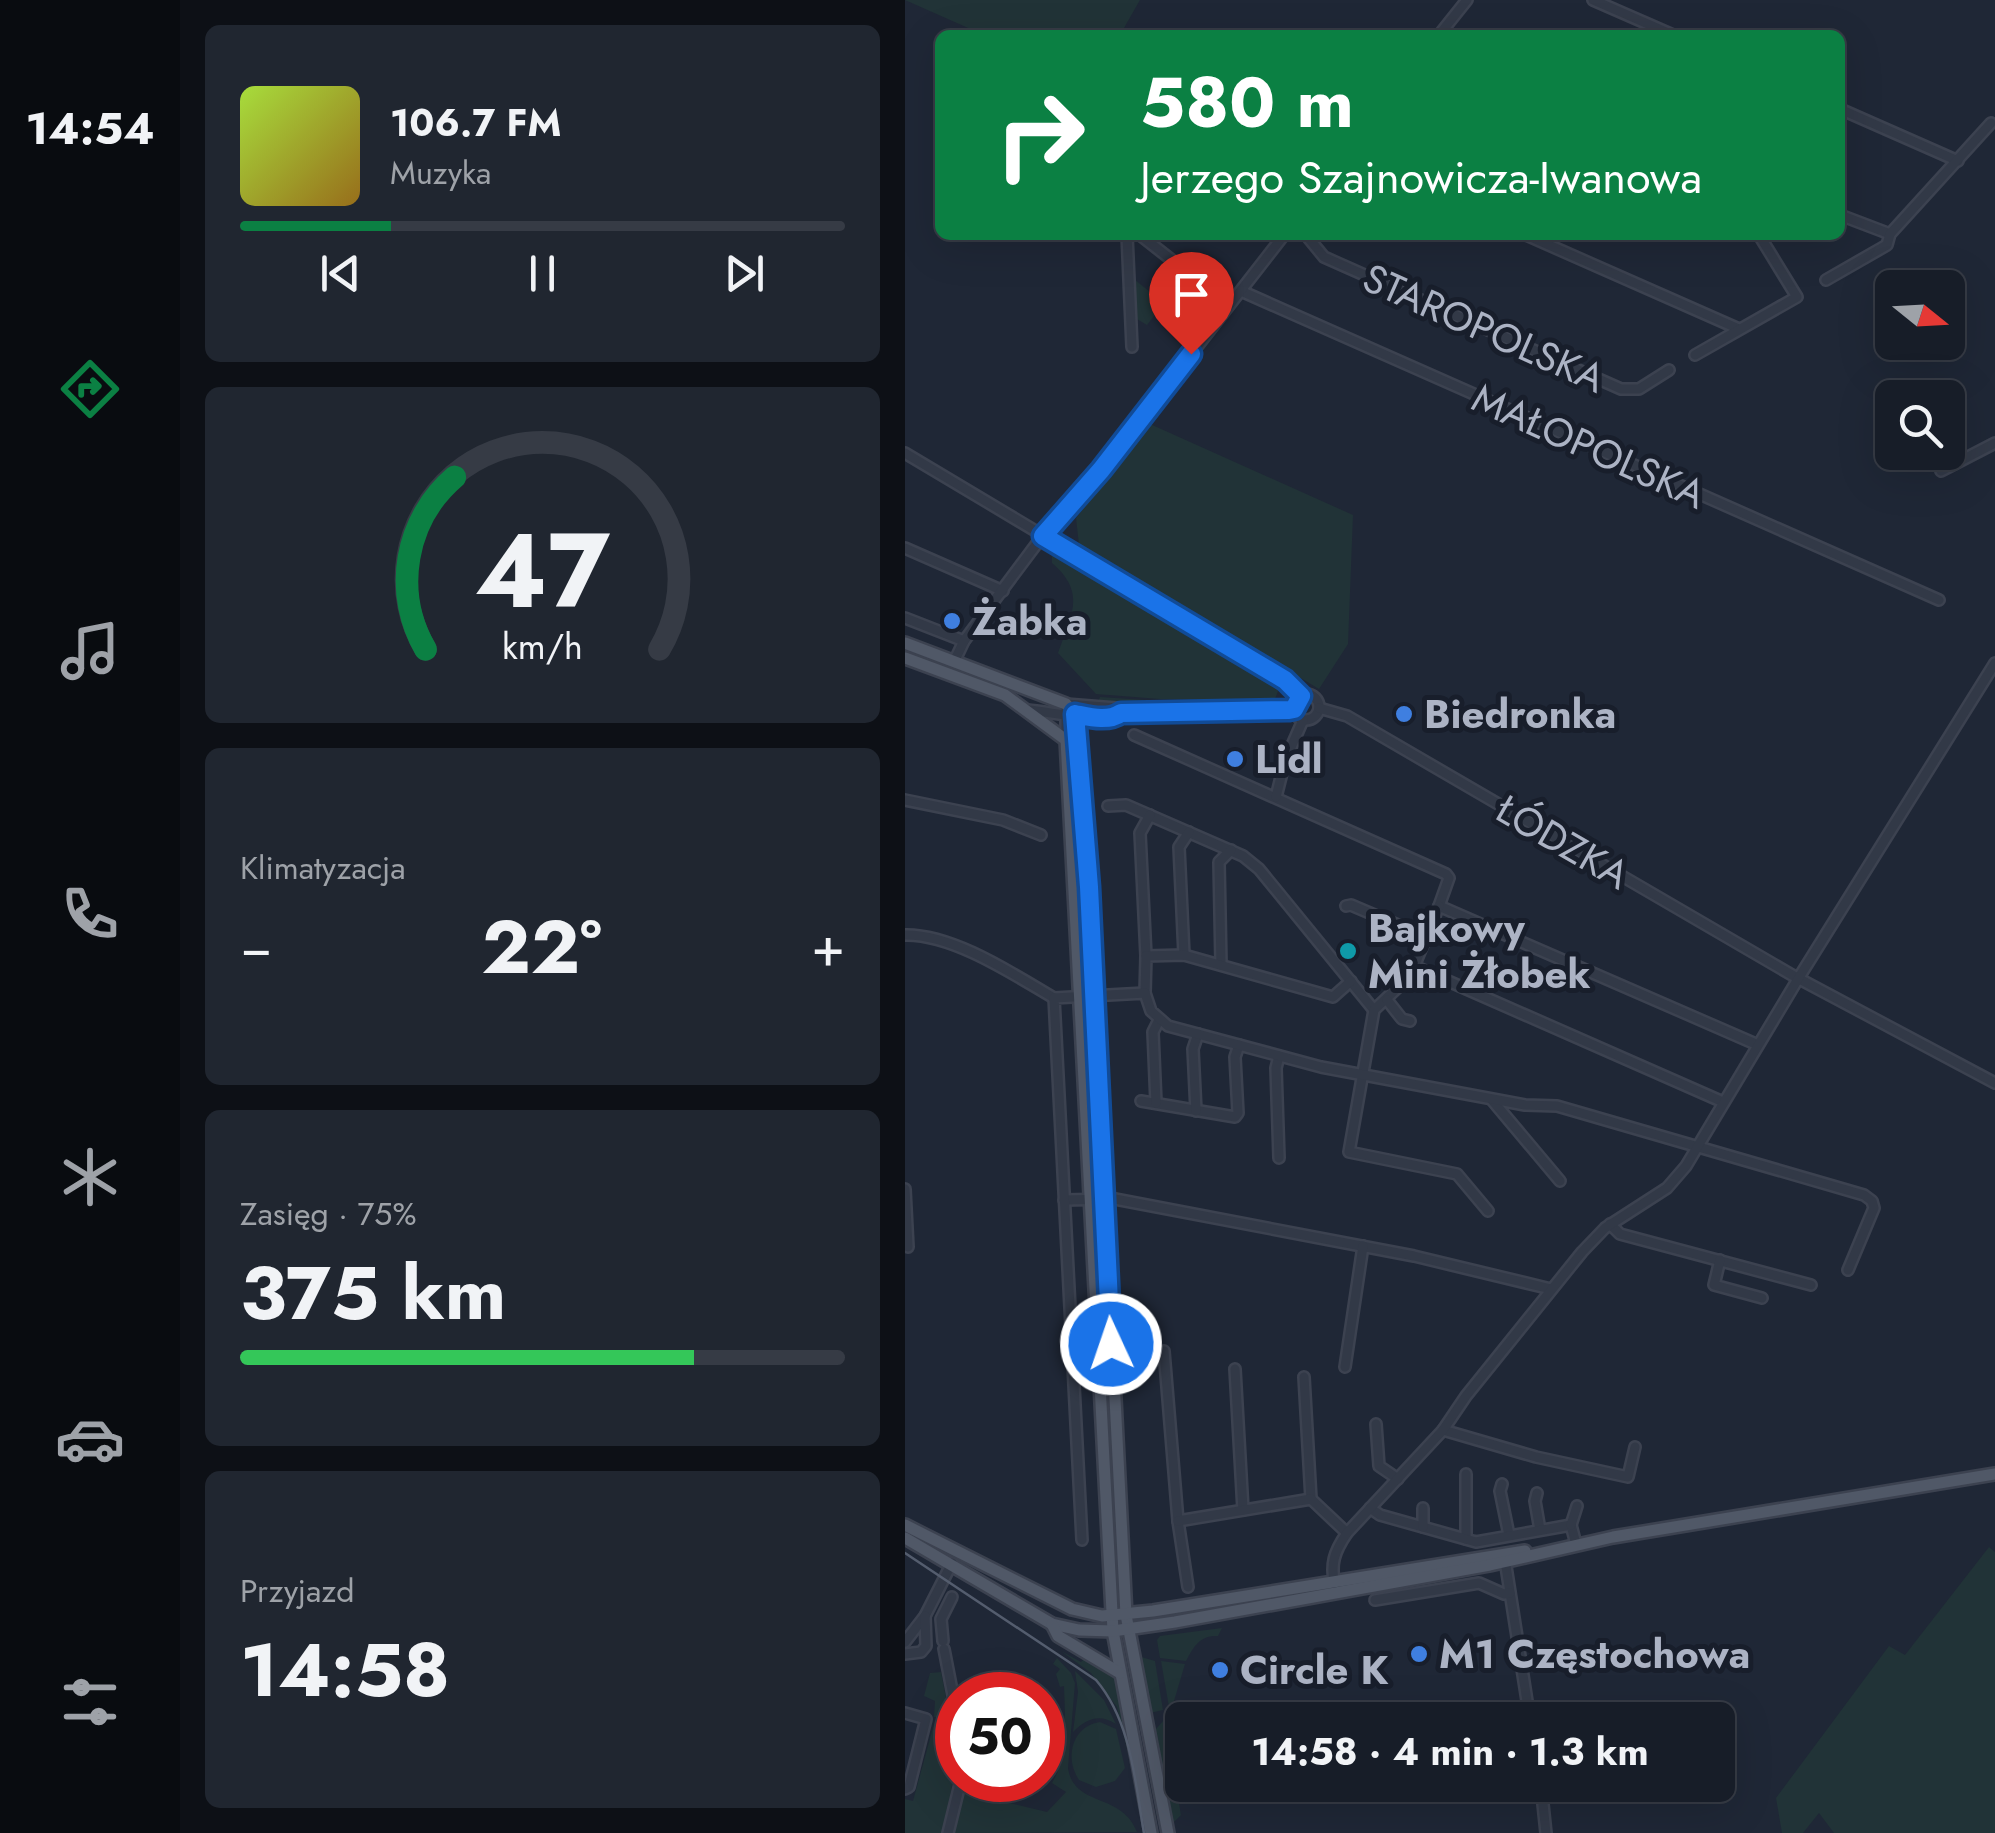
<!DOCTYPE html>
<html lang="pl">
<meta charset="utf-8">
<style>
body{margin:0;font-family:Jost,sans-serif;background:#202630;color:#f1f3f6;height:100vh;display:flex;flex-direction:column;font-size:38px;white-space:nowrap}
*{box-sizing:border-box;margin:0}
p{font-size:32px;color:#9ea2a8}
.icon{flex:none;width:55px;height:55px;fill:none;stroke:currentColor;stroke-width:2;stroke-linecap:round;stroke-linejoin:round}
.map{position:relative;flex:1;overflow:hidden}
.sheet{display:flex;flex-direction:column;gap:25px;padding:25px;background:#0d1016;width:725px}
.sheet>*{flex:none}
.banner{position:absolute;left:30px;top:30px;width:910px;height:210px;border-radius:15px;box-shadow:0 10px 40px #0002,0 0 0 2px #363b45;background:#0b8043;color:#fff;overflow:hidden}
.needle{width:65px;rotate:108deg}
.buttons{position:absolute;left:970px;top:270px;display:grid;gap:20px}
.buttons a{display:grid;place-items:center;width:90px;height:90px;border-radius:15px;background:#171d28;box-shadow:0 10px 40px #0002,0 0 0 2px #363b45;font-size:50px}
.speed{position:absolute;left:30px;top:1672px;display:flex;gap:20px;font-size:50px;font-weight:700;text-align:center}
.speed>*{display:grid;place-content:center;width:130px;height:130px;border-radius:50%;background:#171d28;box-shadow:0 10px 40px #0002,0 0 0 2px #363b45;line-height:1}
.speed .limit{border:15px solid #d22;background:#fff;color:#111}
.pin{position:absolute;display:grid;place-items:center;width:85px;height:85px;color:#fff;margin:-102px -42px;border-radius:50% 50% 50% 0;rotate:-45deg;box-shadow:0 0 10px #0007}
.pin .icon{rotate:45deg}
.me{position:absolute;width:110px;margin:-55px;rotate:357deg;stroke-linejoin:round;filter:drop-shadow(0 0 8px #0008)}
.turn{display:flex;align-items:center;gap:35px;height:210px;padding:0 40px;font-size:45px}
.turn .icon{width:130px;height:130px;stroke-width:2.5}
.turn b{display:block;font-size:70px;line-height:85px}
.big{font-size:75px;font-weight:700;line-height:1.1}
.sheet .tile{flex:1;display:flex;flex-direction:column;justify-content:center;gap:15px;min-width:0;padding:0 35px;border-radius:15px;background:#202630}
.sheet .dial{align-items:center;gap:0}
.dial svg{height:260px;overflow:visible;fill:none;stroke:#363b45;stroke-width:7;stroke-linecap:round;text-anchor:middle}
.dial text{fill:#f1f3f6;stroke:none}
.song{display:flex;align-items:center;gap:30px}
.cover{width:120px;height:120px;border-radius:15px;background:linear-gradient(135deg,hsl(80 70% 55%),hsl(40 70% 35%))}
.played{height:10px;border-radius:5px;background:linear-gradient(90deg,#0b8043 25%,#363b45 25%)}
.keys{display:flex;justify-content:space-around;direction:ltr}
.heat{display:flex;justify-content:space-between;align-items:center;font-size:55px;direction:ltr}
.charge{height:15px;border-radius:8px;background:linear-gradient(90deg,#34c759 75%,#363b45 0)}
.trip{position:absolute;left:260px;top:1702px;width:570px;height:100px;border-radius:15px;background:#171d28;box-shadow:0 10px 40px #0002,0 0 0 2px #363b45;font-weight:700;line-height:100px;text-align:center}
main{display:flex;flex:1;min-height:0}
.menu{display:flex;flex-direction:column;width:180px;justify-content:space-around;align-items:center;background:#090c10;color:#9ea2a8}
.menu .icon{width:70px;height:70px}
.menu .active{color:#0b8043}
.menu b{font-size:45px;color:#f1f3f6}
.map>svg:first-child{display:block}
</style>
<main>
<nav class="menu">
<b>14:54</b>
<svg class="icon active" aria-label="directions" viewBox="0 0 24 24"><path d="M12 3l9 9-9 9-9-9zM9 14v-3h6M13 9l2 2-2 2"/></svg>
<svg class="icon" aria-label="music" viewBox="0 0 24 24"><path d="M9 18V5l10-2v13"/><circle cx="6" cy="18" r="3"/><circle cx="16" cy="16" r="3"/></svg>
<svg class="icon" aria-label="phone" viewBox="0 0 24 24"><path d="M5 4h4l2 5-3 2q2 4 5 5l2-3 5 2v4C11 20 4 13 5 4z"/></svg>
<svg class="icon" aria-label="climate" viewBox="0 0 24 24"><path d="M12 3v18M4 7l16 10M4 17L20 7"/></svg>
<svg class="icon" aria-label="car" viewBox="0 0 24 24"><path d="M5 17H2v-5l4-1 3-4h7l3 4 3 1v5h-3M9 17h6M6 11h13"/><circle cx="7" cy="17" r="2"/><circle cx="17" cy="17" r="2"/></svg>
<svg class="icon" aria-label="filters" viewBox="0 0 24 24"><path d="M4 7h16M4 17h16"/><circle cx="9" cy="7" r="2"/><circle cx="15" cy="17" r="2"/></svg>
</nav>
<section class="sheet">
<div class="tile">
<div class="song"><i class="cover"></i><div><b>106.7 FM</b><p>Muzyka</p></div></div>
<div class="played"></div>
<div class="keys"><svg class="icon" aria-label="previous" viewBox="0 0 24 24"><path d="M18 5L8 12l10 7zM5 5v14"/></svg><svg class="icon" aria-label="pause" viewBox="0 0 24 24"><path d="M8 5v14M16 5v14"/></svg><svg class="icon" aria-label="next" viewBox="0 0 24 24"><path d="M6 5l10 7-10 7zM19 5v14"/></svg></div>
</div>
<div class="tile dial"><svg viewBox="0 0 100 80">
<path d="M14 69A42 42 0 1 1 86 69"/>
<path d="M14 69A42 42 0 0 1 23 16" stroke="#0b8043"/>
<text x="50" y="56" font-size="32" font-weight="700">47</text>
<text x="50" y="72" font-size="11">km/h</text>
</svg></div>
<div class="tile"><p>Klimatyzacja</p>
<div class="heat"><a>−</a><b class="big">22°</b><a>+</a></div>
</div>
<div class="tile"><p>Zasięg · 75%</p><b class="big">375 km</b><div class="charge"></div></div>
<div class="tile"><p>Przyjazd</p><b class="big">14:58</b></div>
</section>
<div class="map">
<svg width="1090" height="1833" viewBox="0 0 1090 1833">
<rect width="100%" height="100%" fill="#1f2736"/>
<!-- green -->
<g fill="#213337">
<polygon points="0,0 235,0 215,35 79,35"/>
<polygon points="230,280 259,303 242,325 232,319"/>
<polygon points="245,424 448,515 443,644 414,689 174,545 171,518"/>
<path d="M147,552L375,686L370,699H255L191,694L153,653C166,615 182,593 147,563Z"/>
<polygon points="195,697 255,701 367,701 368,706 262,707 193,702"/>
<polygon points="196,1308 201,1344 216,1588 212,1588 203,1475"/>
<polygon points="1084,1547 1090,1552 1090,1833 929,1833 914,1813 898,1833 877,1833 871,1798 984,1646 1000,1655"/>
<path d="M317,1628L313,1636C295,1635 289,1646 281,1661L255,1658L252,1640L255,1636Z"/>
<polygon points="156,1651 176,1662 182,1656 210,1675 242,1833 212,1707 186,1673"/>
<polygon points="233,1656 250,1661 258,1710 245,1713"/>
<path d="M152,1658L166,1673L170,1683L163,1768C169,1808 217,1792 232,1832L47,1833L58,1792L142,1812L161,1792L147,1783L153,1771L150,1765L160,1745V1735L156,1733L160,1715L159,1686L155,1687L151,1674L155,1669L148,1664Z"/>
<polygon points="256,1661 280,1664 269,1701 264,1707"/>
<path d="M170,1671L199,1700L211,1724C194,1713 181,1719 168,1732L173,1692Z"/>
<polygon points="36,1672 45,1719 29,1717 30,1701 19,1696 25,1673"/>
<polygon points="260,1719 276,1815 267,1824 250,1730"/>
<path d="M195,1722L211,1729L220,1768L210,1781L191,1787L174,1780C159,1758 167,1726 195,1722Z"/>
<path d="M46,1723C53,1762 47,1794 37,1833H0V1799L8,1801L29,1724Z"/>
</g>
<g fill="none" stroke-linecap="round" stroke-linejoin="round">
<defs>
<g id="minor">
<polyline points="688,0 768,35"/>
<polyline points="534,35 562,0"/>
<polyline points="935,109 1053,161"/>
<polyline points="935,215 985,234"/>
<polyline points="222,235 227,347"/>
<polyline points="235,235 324,305"/>
<polyline points="401,235 419,257 716,389 734,389 764,370"/>
<polyline points="621,235 834,329"/>
<polyline points="921,280 982,245 985,234 1086,123"/>
<polyline points="336,291 1034,600"/>
<polyline points="790,355 892,297 854,235"/>
<polyline points="0,453 380,680 396,696"/>
<polyline points="1036,471 1090,443"/>
<polyline points="0,548 98,591"/>
<polyline points="0,618 59,641"/>
<polyline points="49,662 59,641 133,542 196,470 379,235"/>
<circle cx="401" cy="707" r="13"/>
<polyline points="414,708 442,716 887,975 1090,1083"/>
<path d="M123,710C147,712 197,724 216,713L389,709"/>
<polyline points="229,735 541,874 544,878 534,906 853,1045"/>
<polyline points="161,740 161,704 211,708 216,713"/>
<polyline points="371,797 380,761 398,720"/>
<polyline points="0,800 98,820 136,835"/>
<polyline points="203,806 221,805 338,856 354,869 469,1010"/>
<polyline points="441,906 446,905 521,937"/>
<polyline points="534,906 505,976 469,1010 444,1152 552,1174 583,1211"/>
<path d="M0,935C48,934 108,974 149,998"/>
<polyline points="279,955 274,847 284,832"/>
<polyline points="241,956 235,833 245,815"/>
<polyline points="316,965 314,862 326,850"/>
<polyline points="509,966 818,1102"/>
<polyline points="240,993 241,956 279,955 428,997 446,981"/>
<polyline points="482,1000 497,1019 505,1021"/>
<polyline points="587,1100 655,1181"/>
<polyline points="236,1101 330,1117 333,1113 330,1057 334,1045"/>
<polyline points="251,1103 248,1032 254,1020"/>
<polyline points="291,1111 288,1049 293,1034"/>
<polyline points="374,1158 371,1068 374,1056"/>
<polyline points="0,1189 3,1247"/>
<polyline points="159,1200 210,1199 509,1256 646,1289"/>
<polyline points="705,1224 715,1234 906,1285"/>
<polyline points="815,1260 809,1285 857,1298"/>
<polyline points="259,1351 273,1521 283,1587"/>
<polyline points="440,1367 458,1246"/>
<polyline points="330,1369 338,1510"/>
<polyline points="399,1377 406,1499"/>
<polyline points="471,1424 474,1466 493,1479"/>
<polyline points="538,1430 631,1457 723,1477 730,1447"/>
<polyline points="561,1474 561,1539"/>
<polyline points="597,1484 595,1491 604,1535"/>
<polyline points="632,1493 630,1501 635,1530"/>
<polyline points="465,1508 475,1515 571,1542 666,1525 671,1544"/>
<polyline points="273,1521 406,1499 442,1533"/>
<polyline points="666,1525 672,1506"/>
<polyline points="518,1527 518,1508"/>
<polyline points="177,1540 149,998 240,993 246,1011 263,1026 416,1067 620,1105 652,1106 959,1195 967,1201 969,1208 943,1270"/>
<polyline points="600,1560 625,1720"/>
<path d="M430,1587C425,1564 429,1552 442,1533L538,1430L561,1396L677,1252L700,1228L762,1188L781,1166L893,979L1090,663"/>
<polyline points="470,1600 574,1583 599,1594 605,1593"/>
<polyline points="38,1641 36,1619 47,1597"/>
<polyline points="0,1642 20,1616 47,1563"/>
<polyline points="39,1649 52,1716"/>
<polyline points="0,1654 16,1652 21,1646 20,1616"/>
<polyline points="0,1713 21,1719 4,1787 0,1789"/>
<polyline points="636,1785 641,1833"/>
<polyline points="43,1833 56,1780"/>
</g>
<g id="major">
<polyline points="0,643 161,704 170,714 184,887 221,1615 263,1833"/>
<polyline points="0,658 100,695 161,740 208,1631 246,1833"/>
<polyline points="0,1525 167,1609 197,1616 248,1611 620,1551"/>
<polyline points="0,1538 147,1624 174,1630 208,1631 270,1622 585,1565 708,1537 1090,1474"/>
<polyline points="147,1624 153,1636 215,1673"/>
</g>
</defs>
<!-- minor casing -->
<use href="#minor" stroke="#3c4250" stroke-width="14"/>
<!-- major casing -->
<use href="#major" stroke="#3c4250" stroke-width="16"/>
<!-- minor -->
<use href="#minor" stroke="#323947" stroke-width="9"/>
<!-- major -->
<use href="#major" stroke="#505867" stroke-width="11"/>
<!-- tram -->
<path stroke="#545d6e" stroke-width="2.5" d="M0,1553L191,1680C226,1721 230,1781 239,1833"/>
</g>
<g fill="none" stroke-linecap="round" stroke-linejoin="round">
<defs>
<path id="route" d="M206,1344L184,887L170,714C185,717 203,722 216,713L384,710L389,709L396,696L380,680L138,536L196,470L286,354"/>
</defs>
<!-- route casing -->
<use href="#route" stroke="#114b97" stroke-width="25"/>
<!-- route -->
<use href="#route" stroke="#1a73e8" stroke-width="18"/>
</g>
<!-- markers -->
<g fill="#3f7fe0" stroke="#181e2b" stroke-width="4">
<circle cx="47" cy="621" r="10"/>
<circle cx="499" cy="714" r="10"/>
<circle cx="330" cy="759" r="10"/>
<circle cx="514" cy="1654" r="10"/>
<circle cx="315" cy="1670" r="10"/>
</g>
<circle fill="#0f9aa8" stroke="#181e2b" stroke-width="4" cx="443" cy="951" r="10"/>
<g text-anchor="middle" stroke-width="10" stroke-linejoin="round" paint-order="stroke">
<!-- street labels -->
<g font-size="40" fill="#acb3c4" stroke="#181e2b">
<text transform="translate(579 328) rotate(24)" y="14">STAROPOLSKA</text>
<text transform="translate(684 446) rotate(24)" y="14">MAŁOPOLSKA</text>
<text transform="translate(658 842) rotate(30)" y="14">ŁÓDZKA</text>
</g>
<!-- poi labels -->
<g font-size="40" font-weight="bold" fill="#acb3c4" stroke="#181e2b" text-anchor="start">
<text x="67" y="635">Żabka</text>
<text x="519" y="728">Biedronka</text>
<text x="350" y="773">Lidl</text>
<text x="463" y="942">Bajkowy<tspan x="463" dy="46">Mini Żłobek</tspan></text>
<text x="534" y="1668">M1 Częstochowa</text>
<text x="335" y="1684">Circle K</text>
</g>
</g>
</svg>
<div class="buttons">
<a><svg class="needle" viewBox="-14 -14 28 28"><path d="M0-13l5 13h-10z" fill="#e53935"/><path d="M0 13l5-13h-10z" fill="#9ea2a8"/></svg></a>
<a><svg class="icon" aria-label="search" viewBox="0 0 24 24"><circle cx="10" cy="10" r="6"/><path d="M15 15l6 6"/></svg></a>
</div>
<div class="speed"><div class="limit">50</div></div>
<div class="pin" style="left:286px;top:354px;background:#d93025"><svg class="icon" aria-label="arrive" viewBox="0 0 24 24"><path d="M6 21V4h12l-3 4 3 4H6"/></svg></div>
<svg class="me" style="left:206px;top:1344px" viewBox="-20 -20 40 40"><circle r="17" fill="#1a73e8" stroke="#fff" stroke-width="3"/><path d="M0-11L8 9 0 5-8 9z" fill="#fff"/></svg>
<div class="trip">14:58 · 4 min · 1.3 km</div>
<div class="banner">
<div class="turn"><svg class="icon" aria-label="right" viewBox="0 0 24 24"><path d="M7 20v-9h11M14 6l5 5-5 5"/></svg><div><b>580 m</b>Jerzego Szajnowicza-Iwanowa</div></div>
</div>
</div>
</main>
